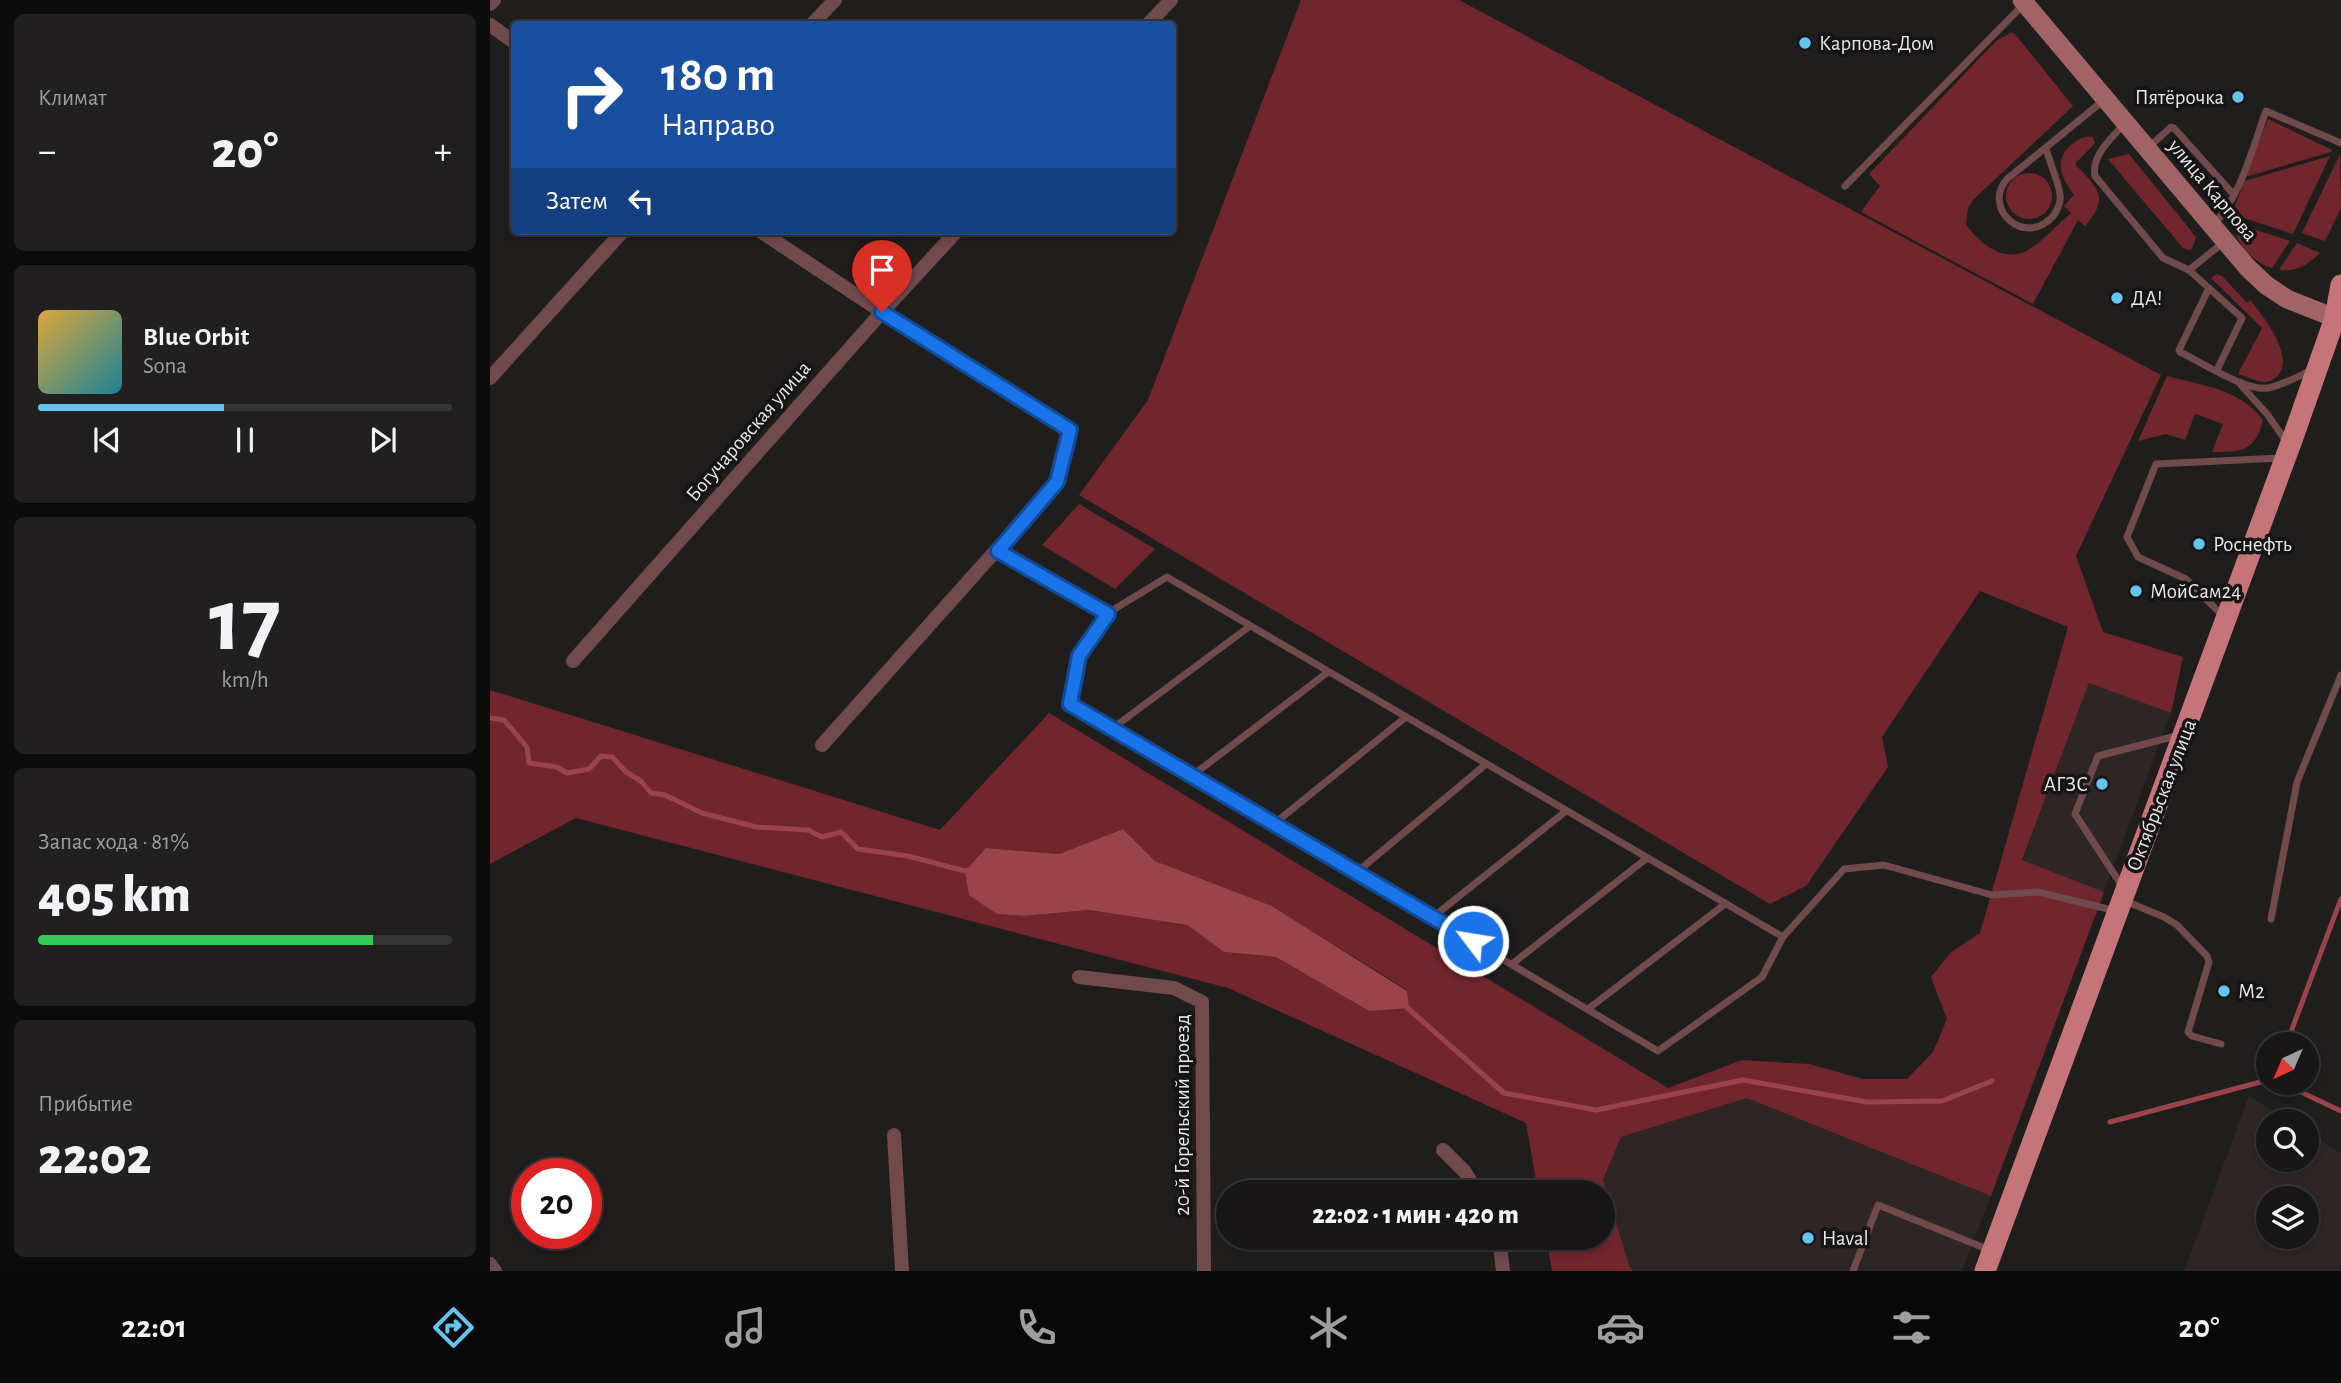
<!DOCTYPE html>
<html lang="ru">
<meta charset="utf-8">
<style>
body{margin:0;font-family:"Alegreya Sans",sans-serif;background:#211f1f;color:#f1f3f6;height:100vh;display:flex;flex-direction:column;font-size:26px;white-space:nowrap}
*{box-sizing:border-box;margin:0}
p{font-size:23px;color:#9f9fa1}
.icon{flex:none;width:38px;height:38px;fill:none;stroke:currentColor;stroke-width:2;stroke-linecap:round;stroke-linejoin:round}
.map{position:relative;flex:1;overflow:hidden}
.sheet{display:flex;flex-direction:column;gap:14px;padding:14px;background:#0d0c0c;width:490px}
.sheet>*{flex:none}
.top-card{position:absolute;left:21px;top:21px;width:665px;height:214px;border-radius:7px;box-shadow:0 4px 10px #0003,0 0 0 2px #363535;background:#1a4fa0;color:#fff;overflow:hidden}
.needle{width:46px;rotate:224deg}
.tools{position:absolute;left:1766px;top:1032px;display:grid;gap:14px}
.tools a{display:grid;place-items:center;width:63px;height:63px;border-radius:50%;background:#181616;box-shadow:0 4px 10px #0003,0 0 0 2px #363535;font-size:35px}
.speed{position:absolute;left:21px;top:1158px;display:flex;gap:14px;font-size:35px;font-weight:700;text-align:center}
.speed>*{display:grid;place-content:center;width:91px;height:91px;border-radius:50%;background:#181616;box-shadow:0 4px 10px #0003,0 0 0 2px #363535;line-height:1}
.speed .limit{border:10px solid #d22;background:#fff;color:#111}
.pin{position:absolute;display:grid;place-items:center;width:60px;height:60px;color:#fff;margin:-72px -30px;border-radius:50% 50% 50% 0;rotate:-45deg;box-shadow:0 0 7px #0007}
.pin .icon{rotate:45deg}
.me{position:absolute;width:77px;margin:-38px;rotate:301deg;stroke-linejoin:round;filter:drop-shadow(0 0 5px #0008)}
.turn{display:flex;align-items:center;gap:24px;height:147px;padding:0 35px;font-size:32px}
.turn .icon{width:91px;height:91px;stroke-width:2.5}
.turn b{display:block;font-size:49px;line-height:60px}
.then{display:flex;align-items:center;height:66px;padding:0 35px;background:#0003;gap:14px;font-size:26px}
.big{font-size:52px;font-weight:800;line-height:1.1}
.sheet .tile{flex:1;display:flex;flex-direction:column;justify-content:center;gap:10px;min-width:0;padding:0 24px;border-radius:10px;background:#211f1f}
.sheet .dial{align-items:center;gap:0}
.dial b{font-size:91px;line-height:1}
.song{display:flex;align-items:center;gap:21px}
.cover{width:84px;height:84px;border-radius:10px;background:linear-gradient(135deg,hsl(40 70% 55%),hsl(190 70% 35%))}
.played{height:7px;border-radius:4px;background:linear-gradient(90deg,#66c4ef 45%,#363535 45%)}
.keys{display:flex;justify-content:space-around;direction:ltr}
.heat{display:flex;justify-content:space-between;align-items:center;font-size:38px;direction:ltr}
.charge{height:10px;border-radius:5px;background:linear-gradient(90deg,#34c759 81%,#363535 0)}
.trip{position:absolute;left:726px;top:1180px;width:399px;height:70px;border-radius:35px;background:#181616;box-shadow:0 4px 10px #0003,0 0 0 2px #363535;font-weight:800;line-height:70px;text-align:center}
.dock{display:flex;height:112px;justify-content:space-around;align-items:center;background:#0a0909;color:#9f9fa1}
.dock .icon{width:49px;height:49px}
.dock .current{color:#66c4ef}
.dock b{font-size:32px;color:#f1f3f6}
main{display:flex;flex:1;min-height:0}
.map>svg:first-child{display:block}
</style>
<main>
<section class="sheet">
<div class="tile"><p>Климат</p>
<div class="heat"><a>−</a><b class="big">20°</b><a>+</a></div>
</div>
<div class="tile">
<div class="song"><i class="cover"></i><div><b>Blue Orbit</b><p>Sona</p></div></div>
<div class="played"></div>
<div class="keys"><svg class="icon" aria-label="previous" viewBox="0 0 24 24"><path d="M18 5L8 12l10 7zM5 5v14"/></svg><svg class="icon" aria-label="pause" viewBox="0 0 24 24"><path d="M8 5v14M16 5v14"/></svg><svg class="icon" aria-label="next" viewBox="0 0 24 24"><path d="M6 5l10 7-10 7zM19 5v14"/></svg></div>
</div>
<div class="tile dial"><b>17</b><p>km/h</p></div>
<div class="tile"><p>Запас хода · 81%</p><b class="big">405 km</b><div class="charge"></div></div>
<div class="tile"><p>Прибытие</p><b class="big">22:02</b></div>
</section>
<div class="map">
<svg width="1851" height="1271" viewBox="0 0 1851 1271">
<rect width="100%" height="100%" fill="#201d1d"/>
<!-- built -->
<g fill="#2e2525" fill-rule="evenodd">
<polygon points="1599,683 1681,713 1614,892 1532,861"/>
<path d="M1759,1096L1800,1122H1778V1160H1816L1817,1132L1851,1153V1271H1694ZM1778,1199H1816V1237H1778Z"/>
<polygon points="1257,1098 1501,1196 1472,1271 1143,1271 1140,1269 1113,1180 1131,1137"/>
</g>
<!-- green -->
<g fill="#71262e" fill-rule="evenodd">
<path d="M811,0H969L1671,375L1586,556L1613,632L1693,657L1681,713L1599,683L1532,860L1614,892L1501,1196L1257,1098L1131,1137L1113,1180L1140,1268L1143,1271H1062L1056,1237H1113V1192H1048L1036,1123L738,988L86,818L0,864V690L450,830L559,713L1178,1088L1252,1060L1319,1064L1373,1079H1417L1443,1052L1457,1019L1441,977L1461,952L1490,933L1578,627L1490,591L1392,737L1398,767L1316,886L1280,904L589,495L658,400ZM633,829L665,861L782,906L917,990L879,1011L786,957L734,952L697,925L599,910L534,916L507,914L496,848L569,854Z"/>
<path d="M1520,33H1524L1583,106L1484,199L1478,208L1476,224C1488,243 1515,264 1538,250C1553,241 1567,225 1581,213L1574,206L1584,195C1571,178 1563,160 1582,144C1590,138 1593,136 1603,137L1605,143L1585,164C1607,188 1621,196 1595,226L1588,220L1543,304L1371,212L1390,186L1379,174L1506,41Z"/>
<polygon points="1778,119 1842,150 1841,152 1755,177"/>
<polygon points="1639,154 1706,237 1702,249 1698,250 1693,248 1618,159"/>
<polygon points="1850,154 1851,208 1835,241 1812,233"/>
<polygon points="1840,156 1803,234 1742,214 1754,181"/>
<circle cx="1539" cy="196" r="23"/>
<path d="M1742,222L1800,241L1782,268C1761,262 1746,242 1742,222Z"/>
<path d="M1807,243L1830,253C1818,265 1806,272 1789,270Z"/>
<path d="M1727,274L1732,276L1757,303L1760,300C1772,314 1804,355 1789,374C1786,378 1780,382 1775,382C1767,382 1756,376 1748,374L1772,328L1721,278Z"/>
<path d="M1677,376C1710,385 1751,389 1773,420C1765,452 1752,452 1722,452L1733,424L1705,414L1695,440L1676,434L1648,441Z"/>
<polygon points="589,504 665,549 625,589 552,545"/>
</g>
<!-- water -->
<polygon fill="#9b434a" points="633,829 665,861 782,906 917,991 919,1008 879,1011 786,957 734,952 697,925 599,910 534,916 507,914 479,895 475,871 496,848 569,854"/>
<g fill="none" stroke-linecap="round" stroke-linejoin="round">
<!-- stream -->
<g stroke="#9b434a" stroke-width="5">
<polyline points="0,718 14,720 37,747 39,763 67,767 77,773 99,769 111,756 122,757 136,772 151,781 161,793 175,795 212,813 266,827 318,830 332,837 351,832 368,849 418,856 475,871 482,869"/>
<polyline points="913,1004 1014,1093 1106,1110 1253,1080 1377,1102 1452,1101 1502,1081"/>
<polyline points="1796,1045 1851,899"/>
<polyline points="1792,1083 1851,1111"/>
<polyline points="1620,1122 1778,1080"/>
</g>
<!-- lane -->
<g stroke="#714a4c" stroke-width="7">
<path d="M1635,123C1622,138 1601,155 1605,176L1673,258L1699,270L1752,318L1727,370"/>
<polyline points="1659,147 1681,127 1684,128 1744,195"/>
<path d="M1556,148C1559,161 1569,183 1570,195C1571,202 1568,209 1564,215C1536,249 1491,209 1517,179L1614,100"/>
<polyline points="1355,186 1534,4"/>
<path d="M1722,226C1751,197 1762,149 1776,111L1851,143"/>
<polyline points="1699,270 1734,242"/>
<path d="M1719,288L1689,350L1690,352C1711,362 1757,392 1778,388C1792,385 1807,377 1820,371"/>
<polyline points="1751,385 1777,414 1796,441"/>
<polyline points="507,551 618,613 677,577 1293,937"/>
<polyline points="618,613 589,656 580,704 1168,1051 1272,977 1293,937 1354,869 1394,865 1502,895 1548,892 1626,911"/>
<polyline points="1733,616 1696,579 1648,557 1637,537 1666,464 1791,458"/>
<polyline points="623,728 760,626"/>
<polyline points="703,775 838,672"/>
<polyline points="785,823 916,717"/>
<polyline points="867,872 996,764"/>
<polyline points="1632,886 1585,814 1608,756 1690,735"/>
<polyline points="1635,901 1674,917 1687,925 1717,956 1719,962 1698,1032 1702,1036 1731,1044"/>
<polyline points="943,917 1076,811"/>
<polyline points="1781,919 1807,782 1851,675"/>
<polyline points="1022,964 1157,858"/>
<polyline points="1098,1009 1235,904"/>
<polyline points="1363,1271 1388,1205 1502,1251"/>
</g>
<!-- street -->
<g stroke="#714a4c" stroke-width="14">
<polyline points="0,4 4,0"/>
<polyline points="322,24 345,0"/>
<polyline points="658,24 681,0"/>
<polyline points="0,25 24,42"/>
<polyline points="270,231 392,312 580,430 567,482 332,745"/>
<polyline points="0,378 133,231"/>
<polyline points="83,661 392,312 467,231"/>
<polyline points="589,977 684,988 712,1002 714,1271"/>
<polyline points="404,1135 412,1271"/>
<polyline points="953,1150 975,1172 987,1192"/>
<polyline points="1009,1237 1013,1271"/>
<polyline points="0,1264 5,1271"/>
</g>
<!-- secondary -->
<polyline stroke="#a16365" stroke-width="19" points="1532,0 1757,267 1776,285 1797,299 1845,318"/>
<!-- primary -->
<polyline stroke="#c57579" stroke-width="21" points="1495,1271 1802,440 1845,318 1851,285"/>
</g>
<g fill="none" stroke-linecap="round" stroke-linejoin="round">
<defs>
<polyline id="route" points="392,312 580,430 567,482 508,551 618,614 589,656 580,704 983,941"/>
</defs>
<!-- route casing -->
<use href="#route" stroke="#114b97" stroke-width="18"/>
<!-- route -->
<use href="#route" stroke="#1a73e8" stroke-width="12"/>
</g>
<!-- markers -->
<g fill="#66c4ef" stroke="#161414" stroke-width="2.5">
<circle cx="1315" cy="43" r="7"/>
<circle cx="1748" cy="97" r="7"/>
<circle cx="1627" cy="298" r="7"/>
<circle cx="1709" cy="544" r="7"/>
<circle cx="1646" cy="591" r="7"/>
<circle cx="1612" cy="784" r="7"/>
<circle cx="1734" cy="991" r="7"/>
<circle cx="1318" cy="1238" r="7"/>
</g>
<g text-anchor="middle" stroke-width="7" stroke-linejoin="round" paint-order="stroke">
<!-- poi labels -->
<g font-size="21" fill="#e8e6e6" stroke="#161414" text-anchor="start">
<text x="1329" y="50">Карпова-Дом</text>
<text x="1734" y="104" text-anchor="end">Пятёрочка</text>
<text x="1641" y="305">ДА!</text>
<text x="1723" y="551">Роснефть</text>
<text x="1660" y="598">МойСам24</text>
<text x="1598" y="791" text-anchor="end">АГЗС</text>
<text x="1748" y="998">М2</text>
<text x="1332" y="1245">Haval</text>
</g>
<!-- street labels -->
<g font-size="21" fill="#e8e6e6" stroke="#161414">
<text transform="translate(1723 190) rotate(50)" y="7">улица Карпова</text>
<text transform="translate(258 431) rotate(-49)" y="7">Богучаровская улица</text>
<text transform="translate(1671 795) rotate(-69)" y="7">Октябрьская улица</text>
<text transform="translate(692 1115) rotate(-90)" y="7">20-й Горельский проезд</text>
</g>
</g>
</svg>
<div class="tools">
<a><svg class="needle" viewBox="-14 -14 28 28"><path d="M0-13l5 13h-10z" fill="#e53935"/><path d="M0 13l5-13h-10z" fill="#9f9fa1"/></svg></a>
<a><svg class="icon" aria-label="search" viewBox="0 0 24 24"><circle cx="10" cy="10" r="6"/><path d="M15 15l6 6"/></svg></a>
<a><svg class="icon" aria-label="layers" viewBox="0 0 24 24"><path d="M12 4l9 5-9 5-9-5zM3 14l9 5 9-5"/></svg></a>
</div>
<div class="speed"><div class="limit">20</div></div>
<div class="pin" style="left:392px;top:312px;background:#d93025"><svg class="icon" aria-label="arrive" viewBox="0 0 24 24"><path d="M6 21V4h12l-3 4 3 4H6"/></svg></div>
<svg class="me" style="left:983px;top:941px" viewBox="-20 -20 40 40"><circle r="17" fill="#1a73e8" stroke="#fff" stroke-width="3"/><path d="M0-11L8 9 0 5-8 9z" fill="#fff"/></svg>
<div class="trip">22:02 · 1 мин · 420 m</div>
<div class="top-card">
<div class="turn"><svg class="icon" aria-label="right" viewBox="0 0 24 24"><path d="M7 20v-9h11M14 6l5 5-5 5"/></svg><div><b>180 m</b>Направо</div></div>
<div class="then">Затем<svg class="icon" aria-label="left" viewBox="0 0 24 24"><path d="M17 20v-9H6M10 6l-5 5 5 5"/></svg></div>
</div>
</div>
</main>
<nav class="dock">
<b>22:01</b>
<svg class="icon current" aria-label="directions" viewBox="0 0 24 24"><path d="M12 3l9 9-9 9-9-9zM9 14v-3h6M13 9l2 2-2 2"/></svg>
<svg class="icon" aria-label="music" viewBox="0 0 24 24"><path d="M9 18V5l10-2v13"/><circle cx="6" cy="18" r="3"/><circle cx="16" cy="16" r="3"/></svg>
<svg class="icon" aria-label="phone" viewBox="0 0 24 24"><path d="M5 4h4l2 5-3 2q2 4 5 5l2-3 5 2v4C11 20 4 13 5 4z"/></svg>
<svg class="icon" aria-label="climate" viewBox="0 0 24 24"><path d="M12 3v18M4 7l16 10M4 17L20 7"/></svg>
<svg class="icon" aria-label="car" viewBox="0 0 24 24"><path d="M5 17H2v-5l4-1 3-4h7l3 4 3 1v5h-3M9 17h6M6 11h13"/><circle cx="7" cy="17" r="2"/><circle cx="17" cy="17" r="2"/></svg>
<svg class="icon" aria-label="filters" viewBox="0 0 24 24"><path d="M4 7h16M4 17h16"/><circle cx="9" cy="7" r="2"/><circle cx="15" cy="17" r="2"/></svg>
<b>20°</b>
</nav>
